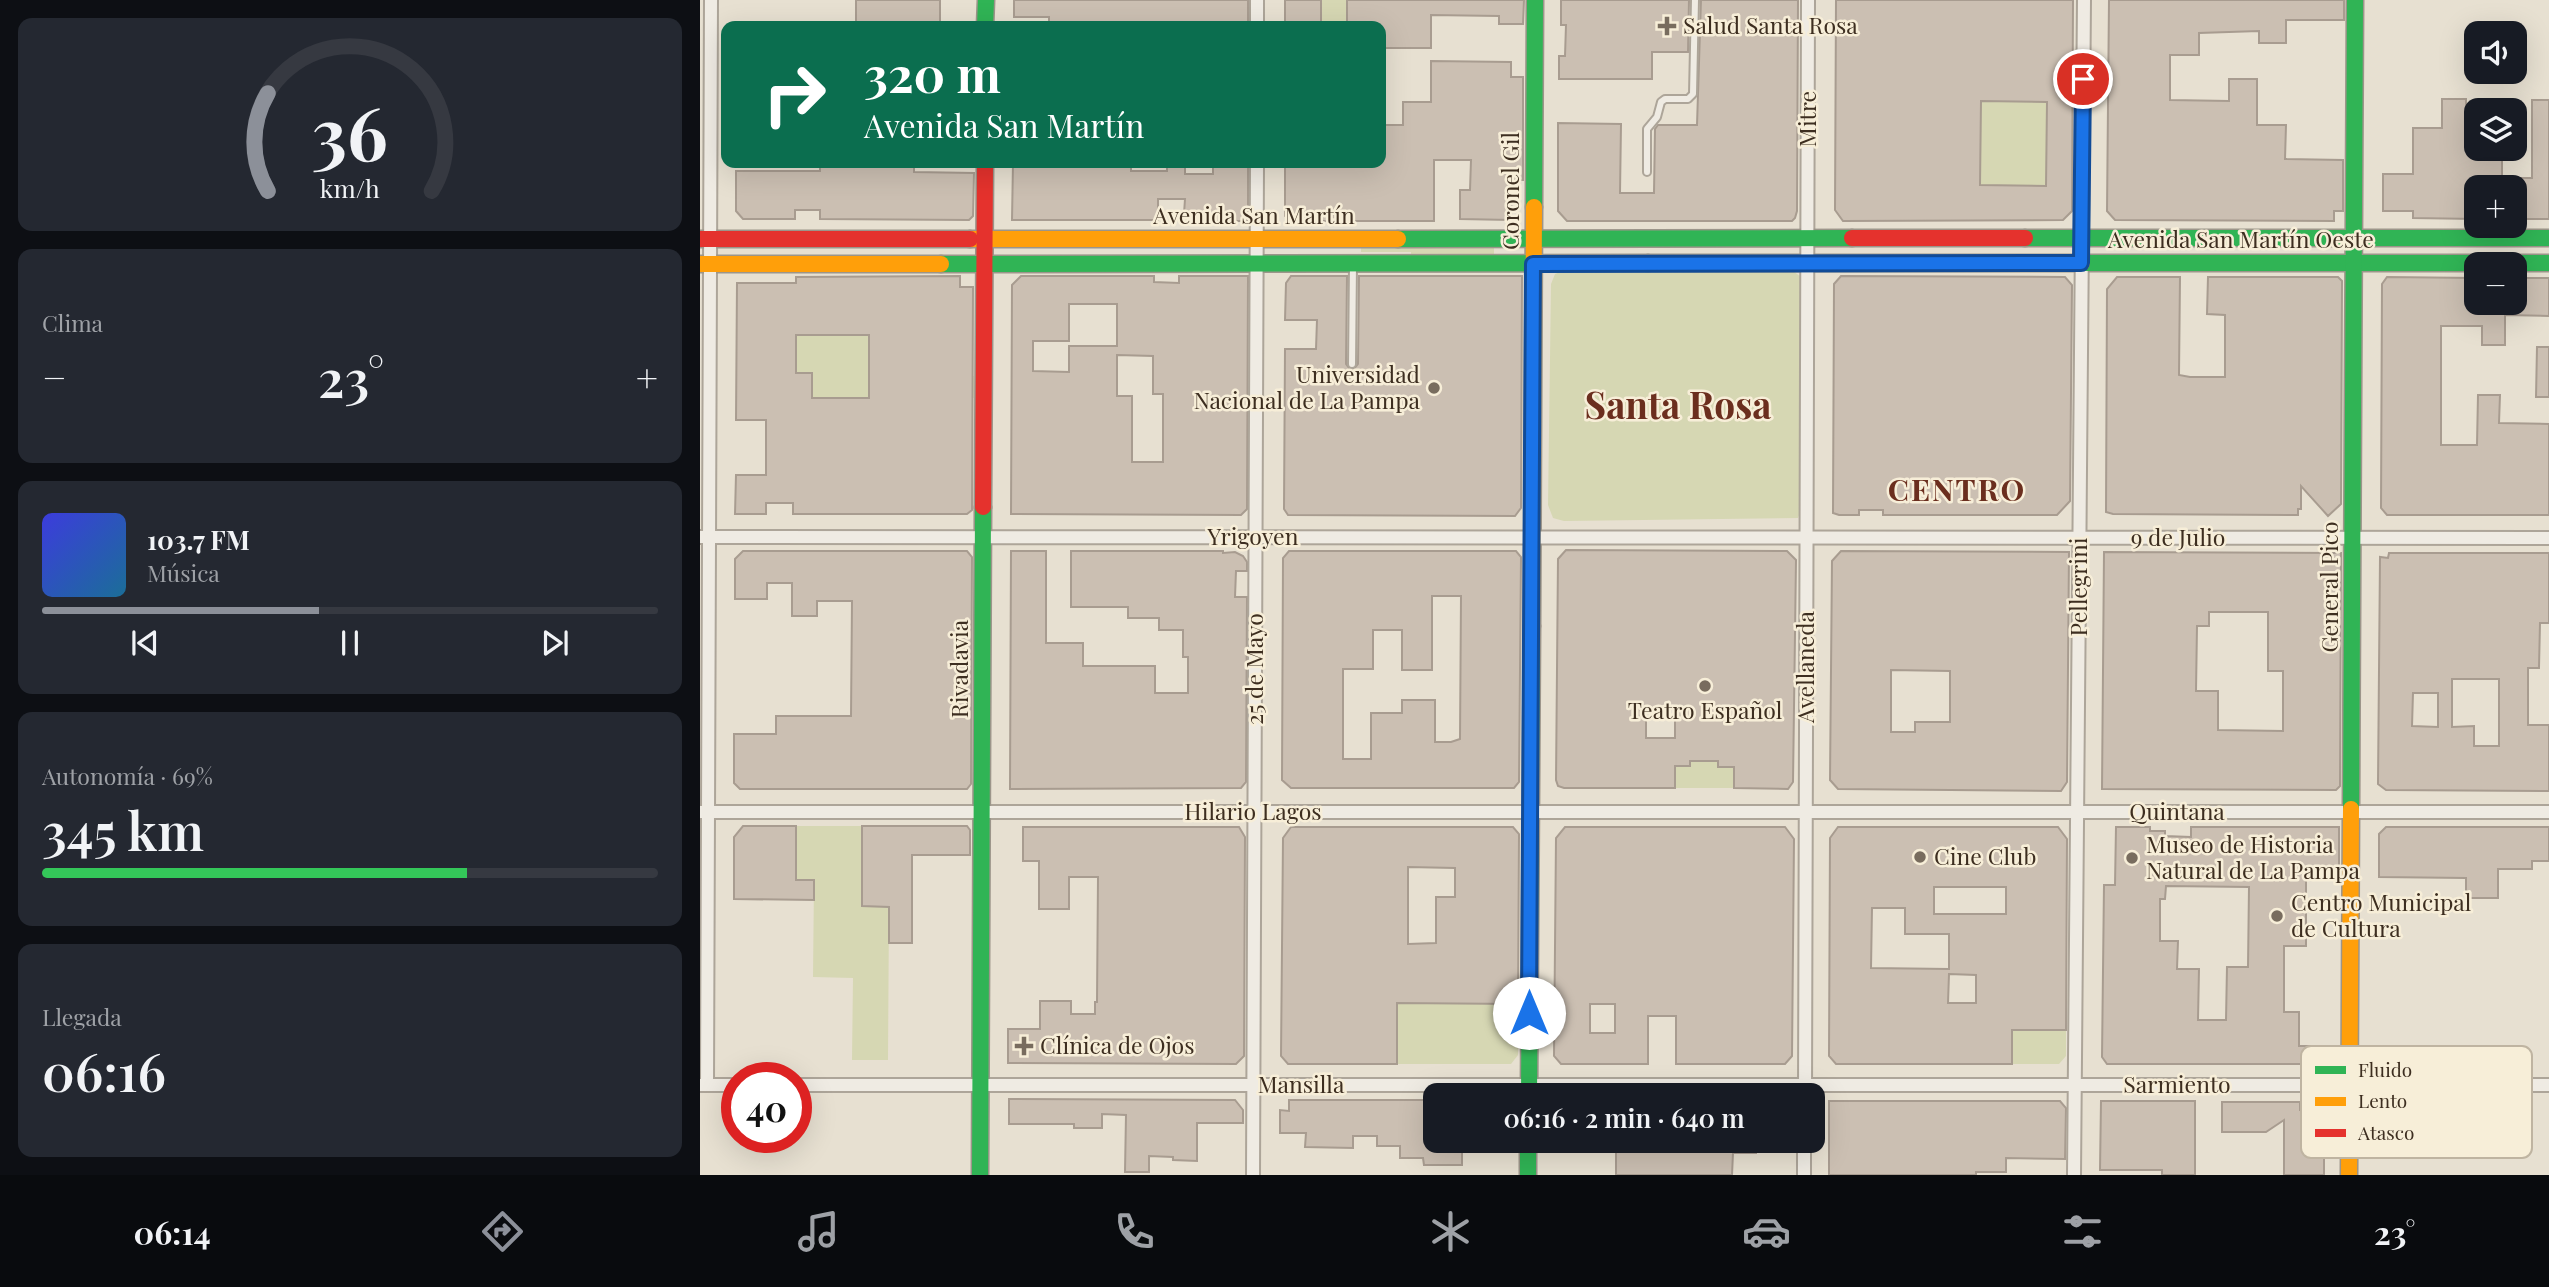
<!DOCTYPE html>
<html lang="es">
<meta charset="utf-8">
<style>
body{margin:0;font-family:"Playfair Display",serif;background:#242831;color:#f1f3f6;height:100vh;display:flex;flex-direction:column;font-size:26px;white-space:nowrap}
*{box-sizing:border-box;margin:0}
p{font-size:23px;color:#9ea1a6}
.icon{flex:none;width:38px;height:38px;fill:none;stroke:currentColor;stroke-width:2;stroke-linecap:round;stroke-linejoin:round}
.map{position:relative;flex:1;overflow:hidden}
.details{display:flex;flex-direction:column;gap:18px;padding:18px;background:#0d0f14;width:700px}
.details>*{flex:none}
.guide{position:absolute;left:21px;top:21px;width:665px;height:147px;border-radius:14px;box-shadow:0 7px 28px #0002;background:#0b6e4f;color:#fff;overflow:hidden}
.buttons{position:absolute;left:1764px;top:21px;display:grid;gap:14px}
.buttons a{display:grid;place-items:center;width:63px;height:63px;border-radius:14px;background:#171b24;box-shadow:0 7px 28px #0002;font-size:35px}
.speed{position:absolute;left:21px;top:1062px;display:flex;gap:14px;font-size:35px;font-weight:700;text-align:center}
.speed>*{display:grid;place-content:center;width:91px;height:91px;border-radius:50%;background:#171b24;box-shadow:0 7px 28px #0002;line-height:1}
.speed .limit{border:10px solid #d22;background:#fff;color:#111}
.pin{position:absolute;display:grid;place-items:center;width:60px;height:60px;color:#fff;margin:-30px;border:4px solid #fff;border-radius:50%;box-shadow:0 2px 7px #0007}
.me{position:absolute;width:77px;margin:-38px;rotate:0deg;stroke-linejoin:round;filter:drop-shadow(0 0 5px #0008)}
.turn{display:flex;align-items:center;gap:24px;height:147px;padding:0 28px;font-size:32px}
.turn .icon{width:91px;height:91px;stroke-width:2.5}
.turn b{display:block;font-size:49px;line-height:60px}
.big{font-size:52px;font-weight:600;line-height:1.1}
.details .widget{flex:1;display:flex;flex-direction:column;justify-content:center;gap:10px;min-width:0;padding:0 24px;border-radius:14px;background:#242831}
.details .dial{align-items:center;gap:0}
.dial svg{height:182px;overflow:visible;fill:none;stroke:#363941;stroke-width:7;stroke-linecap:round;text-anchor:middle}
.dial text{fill:#f1f3f6;stroke:none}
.song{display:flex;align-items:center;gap:21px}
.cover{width:84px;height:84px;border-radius:10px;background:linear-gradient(135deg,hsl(240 70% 55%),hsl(200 70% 35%))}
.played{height:7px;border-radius:4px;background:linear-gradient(90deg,#8c9099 45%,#363941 45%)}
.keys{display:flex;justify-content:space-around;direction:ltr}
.heat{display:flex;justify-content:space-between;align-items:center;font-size:38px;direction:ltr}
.charge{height:10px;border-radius:5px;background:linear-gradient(90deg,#34c759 69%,#363941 0)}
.trip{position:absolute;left:723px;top:1083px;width:402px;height:70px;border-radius:14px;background:#171b24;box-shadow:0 7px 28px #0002;font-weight:600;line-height:70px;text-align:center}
.tab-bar{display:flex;height:112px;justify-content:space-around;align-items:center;background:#090b0e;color:#9ea1a6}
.tab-bar .icon{width:49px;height:49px}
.tab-bar .selected{color:#8c9099}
.tab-bar b{font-size:32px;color:#f1f3f6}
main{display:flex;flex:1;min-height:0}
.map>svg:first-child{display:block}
</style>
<main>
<section class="details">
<div class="widget dial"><svg viewBox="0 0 100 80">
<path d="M14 69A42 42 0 1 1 86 69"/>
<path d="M14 69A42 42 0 0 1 14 26" stroke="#8c9099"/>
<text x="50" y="56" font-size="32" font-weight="700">36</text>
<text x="50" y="72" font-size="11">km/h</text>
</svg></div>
<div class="widget"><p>Clima</p>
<div class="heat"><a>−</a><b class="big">23°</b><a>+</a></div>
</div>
<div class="widget">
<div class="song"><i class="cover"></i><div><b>103.7 FM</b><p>Música</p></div></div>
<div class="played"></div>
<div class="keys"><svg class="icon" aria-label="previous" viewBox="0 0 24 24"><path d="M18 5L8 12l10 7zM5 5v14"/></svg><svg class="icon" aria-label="pause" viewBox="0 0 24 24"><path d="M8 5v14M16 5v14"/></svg><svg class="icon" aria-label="next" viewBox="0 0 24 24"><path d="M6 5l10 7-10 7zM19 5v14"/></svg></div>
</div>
<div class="widget"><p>Autonomía · 69%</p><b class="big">345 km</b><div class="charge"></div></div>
<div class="widget"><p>Llegada</p><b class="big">06:16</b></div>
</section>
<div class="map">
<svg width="1849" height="1175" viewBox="0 0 1849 1175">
<rect width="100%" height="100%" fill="#e7e0d1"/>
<!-- green -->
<g fill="#d6d7b3">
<rect x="621" y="0" width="26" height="26"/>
<polygon points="1281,101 1347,102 1346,186 1280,185"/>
<polygon points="661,247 794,247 794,257 711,257 711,252 661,252"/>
<polygon points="1093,271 1101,277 1102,282 1101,510 1098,518 864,521 853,518 848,505 851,284 855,274 860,272"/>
<polygon points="96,335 169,335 169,376 274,376 274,398 112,398 112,374 96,373"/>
<polygon points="990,761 1018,761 1034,767 1034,788 975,788 975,766 990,766"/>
<polygon points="96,826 162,826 162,906 189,907 188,1060 152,1060 153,978 113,977 114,880 96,880"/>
<polygon points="697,980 716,1003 818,1004 818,1055 811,1064 697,1064"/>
<polygon points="1312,1030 1366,1030 1366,1056 1359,1064 1312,1064"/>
</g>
<!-- building -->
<g fill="#cbbfb2" stroke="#a89c90" stroke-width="2" fill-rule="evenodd">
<polygon points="156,0 240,0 240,22 215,22 215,26 156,26"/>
<polygon points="314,0 548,0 548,26 349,26 349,17 314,17"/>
<rect x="585" y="0" width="36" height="26"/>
<polygon points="647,0 824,0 823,24 799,24 799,16 731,15 731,48 681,48 681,26 647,26"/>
<polygon points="861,0 989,0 988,52 952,52 952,79 859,79 859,56 865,56 866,25 861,25"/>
<polygon points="1001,0 1098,0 1097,211 1095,218 1092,221 867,221 858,211 858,123 921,124 920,193 954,193 955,129 958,125 997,125"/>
<path d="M1136,0H1373L1372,211L1363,220L1143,221L1135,210ZM1281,101L1347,102L1346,186L1280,185Z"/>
<polygon points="1409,0 1644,0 1644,20 1586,20 1586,43 1559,43 1559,31 1499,33 1499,55 1470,55 1470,100 1529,101 1529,79 1557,79 1557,125 1586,125 1585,159 1643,160 1643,211 1634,211 1634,221 1415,220 1407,211"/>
<polygon points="731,61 811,62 811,77 823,77 823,180 812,180 811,220 760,219 760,190 770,190 771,160 734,160 734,221 592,221 585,216 585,163 681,163 681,125 703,125 703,102 731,102"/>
<polygon points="1742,99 1766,99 1766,131 1776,131 1776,149 1802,149 1802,187 1776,187 1776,219 1713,218 1713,211 1683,211 1683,174 1713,174 1713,128 1742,128"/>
<polygon points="1832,100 1849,100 1849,219 1815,219 1815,178 1832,178"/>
<polygon points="120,163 214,163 214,172 274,173 273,216 269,220 120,219 120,210 95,210 95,219 43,219 36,211 36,171 120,171"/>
<polygon points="313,163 431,163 431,171 467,171 467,163 485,163 485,174 513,174 513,163 548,163 548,221 513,221 512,214 484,214 485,199 458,199 458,220 312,220"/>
<path d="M260,276V287H273L272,510L267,514H93V503H66V514H35L36,475H66V420H36L37,283H96V277ZM96,335H169V398H112V373H96Z"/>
<path d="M321,276H454V282L479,283V276H548L547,509L541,515L311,514L312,285ZM369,304H417V346H369V372L333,371V341H369ZM417,355L453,356V394H463V462H432V396H417Z"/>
<polygon points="591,276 647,276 646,364 649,368 653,370 658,364 659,276 822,276 821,508 815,516 588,515 584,509 585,349 616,349 617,320 585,320 586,283"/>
<polygon points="1141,276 1365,277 1372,285 1370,501 1357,515 1183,515 1183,510 1159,510 1159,515 1139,515 1133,513 1134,284"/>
<polygon points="1417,277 1480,277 1479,375 1490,377 1525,377 1525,315 1507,314 1508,277 1638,277 1642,281 1641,504 1628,516 1601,486 1601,509 1598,509 1598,515 1413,514 1406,512 1407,289"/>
<polygon points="1687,277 1776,278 1776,303 1815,303 1815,278 1849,278 1849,316 1805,315 1805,345 1782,345 1782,326 1741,326 1741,445 1777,445 1778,395 1800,395 1799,423 1849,424 1849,515 1687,515 1681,508 1682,284"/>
<polygon points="1837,347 1849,347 1849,397 1836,397"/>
<path d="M866,550L1087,551L1096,560L1093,782L1088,789L1034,788V767H1018V761H990V766H975V788H864L858,786L856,780L858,559ZM946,709H975V738H946Z"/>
<polygon points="43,551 267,551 272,557 271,784 267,789 40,789 34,783 34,734 76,734 76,716 151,716 152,601 117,601 117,616 92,616 92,583 67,583 67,599 35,599 35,559"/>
<polygon points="311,551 346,551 346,643 383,643 383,666 455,666 455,693 488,693 488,657 483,657 483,630 459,630 459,618 428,618 428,607 371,607 371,551 523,551 523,553 535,552 543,556 547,562 547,571 536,571 535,597 547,597 546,782 541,788 310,789"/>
<path d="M589,551H816L821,557L819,782L814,788H591L582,780L583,558ZM732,596H761L760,739L751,742H735V700H702V713H671V759H643V669H673V630H702V670H732Z"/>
<path d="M1141,551L1369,552L1367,782L1361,791L1138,789L1130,780L1132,561ZM1191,670L1250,671V722H1215V732H1191Z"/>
<path d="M1404,552L1641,553L1640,786L1636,790L1402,789ZM1509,612H1568V671H1583V731L1518,730V691H1496L1497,626H1509Z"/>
<path d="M1689,553H1849V623H1840L1839,668H1828V725H1849V791L1686,790L1678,784L1680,557L1688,558ZM1752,679H1799V746H1774V726L1752,727ZM1713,693H1738V727L1712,726Z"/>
<polygon points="43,826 96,826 96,880 114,880 114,900 34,899 34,837"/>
<polygon points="162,826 267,826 270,830 270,855 212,855 212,943 189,943 189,907 162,906"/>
<polygon points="323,827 539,827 545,837 544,1056 536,1064 308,1063 308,1029 340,1029 340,1001 371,1001 371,1014 395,1014 395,1002 397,1002 398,877 369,877 369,909 339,909 339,861 323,861"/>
<path d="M591,827H813L819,834L818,1004L697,1003V1064H588L581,1056L583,838ZM708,867L755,868V897H736V943L708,944Z"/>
<path d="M865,827H1085L1094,839L1092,1056L1085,1064H976V1016H948V1064H861L854,1056L856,838ZM890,1004H915V1033H890Z"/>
<path d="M1138,827H1358L1367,839L1366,1030H1312V1064H1136L1129,1056L1130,838ZM1234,887H1306V914H1234ZM1172,908H1205V934H1249V969L1171,968ZM1249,974L1276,975V1003H1248Z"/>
<path d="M1416,827H1450V831H1465V836L1491,837V827H1639V877L1606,876V946H1584V1012H1599V1046H1638V1064H1407L1402,1057L1404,885H1415ZM1466,886L1549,887L1548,967H1527L1526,1020H1498L1499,969H1477L1478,941H1460V899H1465Z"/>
<polygon points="1686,827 1849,827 1849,861 1832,861 1832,869 1798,869 1798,898 1766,898 1766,878 1679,877 1679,834"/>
<polygon points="309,1099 535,1100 543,1110 543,1123 497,1123 497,1161 473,1160 473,1157 449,1156 449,1172 425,1172 426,1115 402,1114 402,1128 374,1128 374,1124 309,1124"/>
<polygon points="589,1100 735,1100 735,1141 762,1141 762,1165 724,1165 723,1158 700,1158 700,1146 677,1146 677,1136 653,1136 653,1148 605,1147 606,1133 580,1133 580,1110 589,1111"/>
<polygon points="1129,1101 1360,1101 1366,1108 1365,1159 1306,1158 1306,1172 1276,1172 1276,1175 1129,1175"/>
<polygon points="1401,1101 1495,1101 1495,1175 1462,1175 1462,1170 1400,1170"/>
<polygon points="1522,1102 1600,1102 1600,1110 1608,1110 1608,1117 1624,1117 1624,1175 1584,1175 1584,1120 1566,1132 1522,1132"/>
<polygon points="916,1141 1056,1141 1056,1153 1033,1153 1032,1175 916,1175"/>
</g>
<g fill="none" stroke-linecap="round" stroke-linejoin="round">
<defs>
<g id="lane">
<polyline points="947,172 947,129 957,117 961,102 965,99 988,99 993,94 995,0"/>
<polyline points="652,364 653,265"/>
</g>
<g id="street">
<polyline points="557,26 557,0"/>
<polyline points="0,537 1849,538"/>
<polyline points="0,812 1849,812"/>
<polyline points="0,1085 37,1085"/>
<polyline points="7,1085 11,0"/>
<polyline points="96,1085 1849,1085"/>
<polyline points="1105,1096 1108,0"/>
<polyline points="553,1175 557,163"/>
<polyline points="1104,1175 1104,1141"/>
<polyline points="1374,1175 1384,0"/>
</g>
<g id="fast">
<polyline points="285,26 286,0"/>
<polyline points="834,207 835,0"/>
<polyline points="1325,238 1849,238"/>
<polyline points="698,239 1152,238"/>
<polyline points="1382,263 1849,263"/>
<polyline points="241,264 948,263"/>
<polyline points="1651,809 1655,0"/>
<polyline points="829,1096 832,626"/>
<polyline points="828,1141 828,1175"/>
<polyline points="280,1175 283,507"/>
</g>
<g id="slow">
<polyline points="270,239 698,239"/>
<polyline points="948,263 1382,263"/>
<polyline points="0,264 241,264"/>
<polyline points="832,626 834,207"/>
<polyline points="1649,1175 1651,809"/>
</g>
<g id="jam">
<polyline points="1152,238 1325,238"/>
<polyline points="0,239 270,239"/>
<polyline points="283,507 285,163"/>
</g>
</defs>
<!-- lane casing -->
<use href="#lane" stroke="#ada599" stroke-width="10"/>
<!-- street casing -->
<use href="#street" stroke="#ada599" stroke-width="16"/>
<!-- fast casing -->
<use href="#fast" stroke="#9c958a" stroke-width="19"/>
<!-- slow casing -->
<use href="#slow" stroke="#9c958a" stroke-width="19"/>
<!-- jam casing -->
<use href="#jam" stroke="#9c958a" stroke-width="19"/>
<!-- lane -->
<use href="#lane" stroke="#efebe3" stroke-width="6"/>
<!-- street -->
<use href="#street" stroke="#efebe3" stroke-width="12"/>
<!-- fast -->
<use href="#fast" stroke="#30b455" stroke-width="16"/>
<!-- slow -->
<use href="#slow" stroke="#ff9f0a" stroke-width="16"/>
<!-- jam -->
<use href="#jam" stroke="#e5322d" stroke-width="16"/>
</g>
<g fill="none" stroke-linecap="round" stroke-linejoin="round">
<defs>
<polyline id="route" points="829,1013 833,264 1381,263 1383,79"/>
</defs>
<!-- route casing -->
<use href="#route" stroke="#114b97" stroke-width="18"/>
<!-- route -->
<use href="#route" stroke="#1a73e8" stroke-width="12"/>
</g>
<!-- markers -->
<g fill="#786c5e" stroke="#f7eed8" stroke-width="2.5">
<path d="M963.5 15.5h7v7h7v7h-7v7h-7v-7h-7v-7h7z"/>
<circle cx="734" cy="388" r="7"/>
<circle cx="1005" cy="686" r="7"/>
<circle cx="1220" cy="857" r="7"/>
<circle cx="1432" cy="858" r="7"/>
<circle cx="1577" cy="916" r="7"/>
<path d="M320.5 1035.5h7v7h7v7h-7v7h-7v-7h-7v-7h7z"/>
</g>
<g text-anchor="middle" stroke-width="5" stroke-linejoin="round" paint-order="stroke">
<!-- poi labels -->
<g font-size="23" fill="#3d2e20" stroke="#f7eed8" text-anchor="start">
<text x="983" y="34">Salud Santa Rosa</text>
<text x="720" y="383" text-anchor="end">Universidad<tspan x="720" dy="26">Nacional de La Pampa</tspan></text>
<text x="1005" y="719" text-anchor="middle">Teatro Español</text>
<text x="1446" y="853">Museo de Historia<tspan x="1446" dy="26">Natural de La Pampa</tspan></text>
<text x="1234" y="865">Cine Club</text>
<text x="1591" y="911">Centro Municipal<tspan x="1591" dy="26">de Cultura</tspan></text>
<text x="340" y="1054">Clínica de Ojos</text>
</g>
<!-- street labels -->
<g font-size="23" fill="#3d2e20" stroke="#f7eed8">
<text transform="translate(1108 119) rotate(-90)" y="8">Mitre</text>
<text transform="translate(811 191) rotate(-90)" y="8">Coronel Gil</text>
<text x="554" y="224">Avenida San Martín</text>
<text x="1541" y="248">Avenida San Martín Oeste</text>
<text x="553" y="545">Yrigoyen</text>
<text x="1478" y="546">9 de Julio</text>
<text transform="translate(1379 587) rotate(-90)" y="8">Pellegrini</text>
<text transform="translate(1630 587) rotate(-90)" y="8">General Pico</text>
<text transform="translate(1106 667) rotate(-90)" y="8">Avellaneda</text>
<text transform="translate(260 669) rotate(-90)" y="8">Rivadavia</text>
<text transform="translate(555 669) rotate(-90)" y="8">25 de Mayo</text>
<text x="553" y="820">Hilario Lagos</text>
<text x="1477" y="820">Quintana</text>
<text x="601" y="1093">Mansilla</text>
<text x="1477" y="1093">Sarmiento</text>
</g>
<!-- district labels -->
<g font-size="30" font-weight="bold" letter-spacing="2" fill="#6b2e1e" stroke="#f7eed8">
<text x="1257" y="501">CENTRO</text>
</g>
<!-- town labels -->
<g font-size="37" font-weight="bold" fill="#6b2e1e" stroke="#f7eed8">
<text x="978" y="419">Santa Rosa</text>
</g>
</g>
<!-- legend -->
<rect x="1601" y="1046" width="231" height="112" rx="10" fill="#f7eed8" stroke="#bfb4a1" stroke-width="2"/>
<rect x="1615" y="1066" width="31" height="8" fill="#30b455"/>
<rect x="1615" y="1097" width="31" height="9" fill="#ff9f0a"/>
<rect x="1615" y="1129" width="31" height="8" fill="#e5322d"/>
<g font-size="19" fill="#3d2e20">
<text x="1658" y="1077">Fluido</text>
<text x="1658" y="1108">Lento</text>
<text x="1658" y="1140">Atasco</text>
</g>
</svg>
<div class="buttons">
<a><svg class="icon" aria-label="sound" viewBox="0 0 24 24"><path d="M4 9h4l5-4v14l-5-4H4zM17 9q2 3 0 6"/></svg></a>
<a><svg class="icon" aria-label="layers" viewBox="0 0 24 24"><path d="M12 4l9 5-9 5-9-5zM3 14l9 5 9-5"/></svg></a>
<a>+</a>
<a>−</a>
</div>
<div class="speed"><div class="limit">40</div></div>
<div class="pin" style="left:1383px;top:79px;background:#d93025"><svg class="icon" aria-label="arrive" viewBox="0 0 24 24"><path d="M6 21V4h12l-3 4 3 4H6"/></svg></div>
<svg class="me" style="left:829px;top:1013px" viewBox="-20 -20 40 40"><circle r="19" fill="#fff"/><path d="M0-13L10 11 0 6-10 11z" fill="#1a73e8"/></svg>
<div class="trip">06:16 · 2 min · 640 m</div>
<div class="guide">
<div class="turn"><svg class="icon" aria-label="right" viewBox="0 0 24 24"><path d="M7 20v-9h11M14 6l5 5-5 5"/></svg><div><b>320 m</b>Avenida San Martín</div></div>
</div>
</div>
</main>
<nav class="tab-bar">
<b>06:14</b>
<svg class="icon selected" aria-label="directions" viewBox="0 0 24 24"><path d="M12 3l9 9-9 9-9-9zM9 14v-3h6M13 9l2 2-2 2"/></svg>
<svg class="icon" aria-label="music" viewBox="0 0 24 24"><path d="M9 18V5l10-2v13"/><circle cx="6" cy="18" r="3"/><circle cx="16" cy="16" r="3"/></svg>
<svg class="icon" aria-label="phone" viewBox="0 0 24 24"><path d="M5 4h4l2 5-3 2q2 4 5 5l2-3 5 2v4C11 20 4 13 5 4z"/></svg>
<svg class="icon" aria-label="climate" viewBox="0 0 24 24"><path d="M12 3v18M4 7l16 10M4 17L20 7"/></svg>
<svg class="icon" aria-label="car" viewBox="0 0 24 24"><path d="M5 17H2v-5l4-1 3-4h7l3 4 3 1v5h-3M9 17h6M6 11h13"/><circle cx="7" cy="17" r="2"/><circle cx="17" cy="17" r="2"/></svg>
<svg class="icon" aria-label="filters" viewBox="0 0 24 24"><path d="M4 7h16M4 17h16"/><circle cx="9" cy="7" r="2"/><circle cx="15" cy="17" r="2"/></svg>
<b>23°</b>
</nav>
